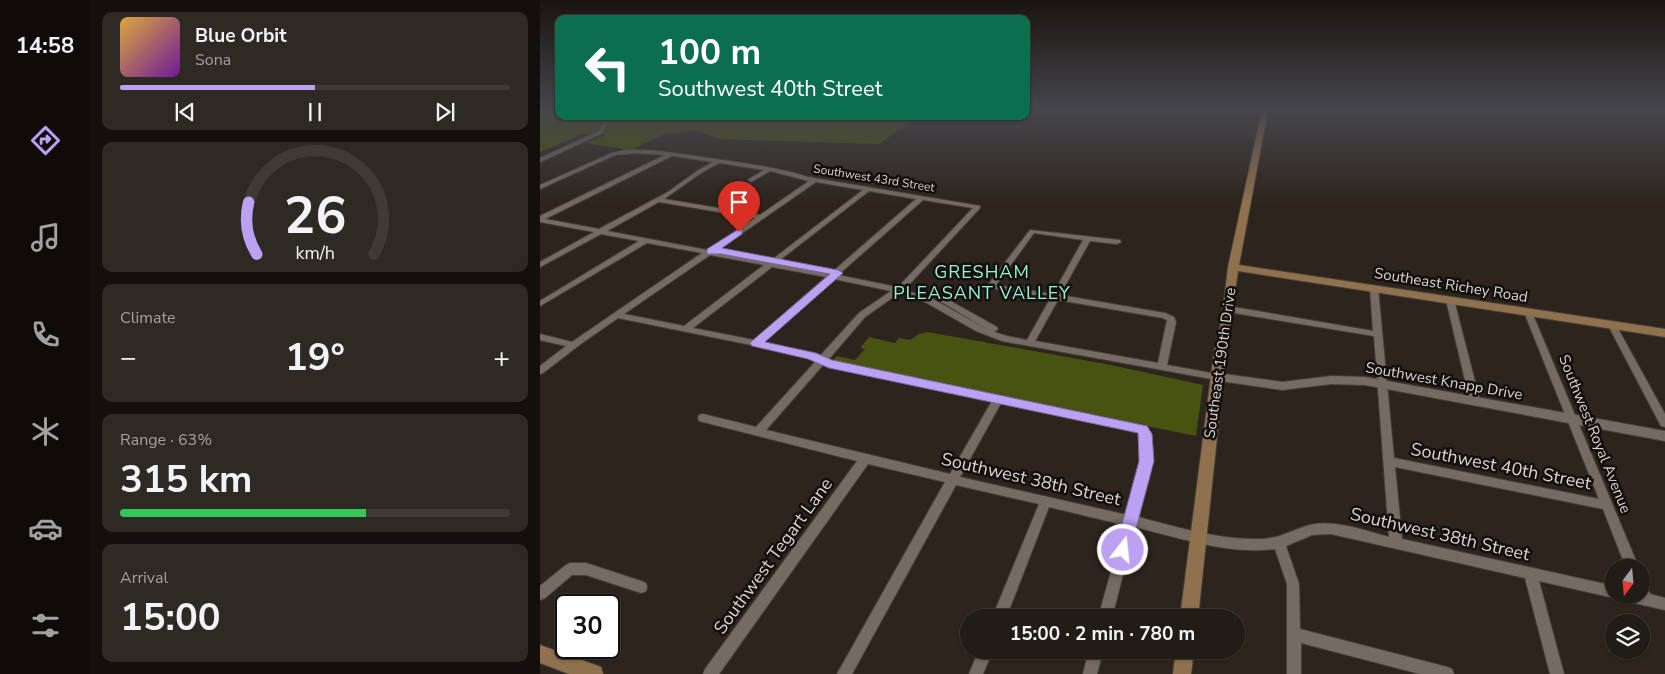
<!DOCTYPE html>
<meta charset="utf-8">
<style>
body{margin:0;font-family:"Nunito Sans",sans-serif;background:#2e2923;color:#f1f3f6;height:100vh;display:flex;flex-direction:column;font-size:19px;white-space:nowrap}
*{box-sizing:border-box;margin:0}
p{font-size:16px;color:#a2a1a1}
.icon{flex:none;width:28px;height:28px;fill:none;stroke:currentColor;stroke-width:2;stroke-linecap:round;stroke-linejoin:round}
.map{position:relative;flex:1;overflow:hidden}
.panel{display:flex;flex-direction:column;gap:12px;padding:12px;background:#130f0c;width:450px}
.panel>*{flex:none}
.guide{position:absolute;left:15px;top:15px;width:475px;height:105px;border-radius:10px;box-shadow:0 1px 4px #0004,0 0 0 1px #3f3a35;background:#0b6e4f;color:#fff;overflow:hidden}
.needle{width:32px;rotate:196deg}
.buttons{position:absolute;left:1065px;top:559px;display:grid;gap:10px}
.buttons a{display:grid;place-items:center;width:45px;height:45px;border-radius:50%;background:#221c16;box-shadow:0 1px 4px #0004,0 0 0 1px #3f3a35;font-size:25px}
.speed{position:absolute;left:15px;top:594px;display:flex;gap:10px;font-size:25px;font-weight:700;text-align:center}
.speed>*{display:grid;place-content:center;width:65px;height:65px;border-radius:50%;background:#221c16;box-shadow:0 1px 4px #0004,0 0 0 1px #3f3a35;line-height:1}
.speed .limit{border:2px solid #111;border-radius:8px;background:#fff;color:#111}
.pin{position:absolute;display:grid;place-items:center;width:42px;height:42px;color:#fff;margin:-51px -21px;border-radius:50% 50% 50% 0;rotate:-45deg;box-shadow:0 0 5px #0007}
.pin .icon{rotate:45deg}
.me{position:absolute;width:55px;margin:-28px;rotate:16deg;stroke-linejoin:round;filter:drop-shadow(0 0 4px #0008)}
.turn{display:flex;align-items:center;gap:18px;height:105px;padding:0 20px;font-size:22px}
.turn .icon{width:65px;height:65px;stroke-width:2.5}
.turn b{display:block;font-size:35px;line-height:42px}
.big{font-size:38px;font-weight:700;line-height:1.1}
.panel .tile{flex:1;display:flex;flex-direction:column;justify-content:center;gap:8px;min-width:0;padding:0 18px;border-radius:10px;background:#2e2923}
.panel .dial{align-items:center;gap:0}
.dial svg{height:130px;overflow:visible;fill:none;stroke:#3f3a35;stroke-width:7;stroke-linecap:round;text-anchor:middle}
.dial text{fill:#f1f3f6;stroke:none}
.song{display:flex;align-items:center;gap:15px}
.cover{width:60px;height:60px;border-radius:8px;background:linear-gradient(135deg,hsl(40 70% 55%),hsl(280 70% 35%))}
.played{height:5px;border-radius:2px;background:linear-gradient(90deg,#bca0f2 50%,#3f3a35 50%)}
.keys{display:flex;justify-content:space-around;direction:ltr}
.heat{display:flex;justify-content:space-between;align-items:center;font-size:28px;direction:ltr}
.charge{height:8px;border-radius:4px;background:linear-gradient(90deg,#34c759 63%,#3f3a35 0)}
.trip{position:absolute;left:420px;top:609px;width:285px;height:50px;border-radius:25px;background:#221c16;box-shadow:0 1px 4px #0004,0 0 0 1px #3f3a35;font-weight:700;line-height:50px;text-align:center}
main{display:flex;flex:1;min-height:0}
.tabs{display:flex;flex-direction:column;width:90px;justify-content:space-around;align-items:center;background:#0e0b09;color:#a2a1a1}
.tabs .icon{width:35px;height:35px}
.tabs .current{color:#bca0f2}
.tabs b{font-size:22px;color:#f1f3f6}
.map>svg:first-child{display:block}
</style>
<main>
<nav class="tabs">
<b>14:58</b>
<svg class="icon current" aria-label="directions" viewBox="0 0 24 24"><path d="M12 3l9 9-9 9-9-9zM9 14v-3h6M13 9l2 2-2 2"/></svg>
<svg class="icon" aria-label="music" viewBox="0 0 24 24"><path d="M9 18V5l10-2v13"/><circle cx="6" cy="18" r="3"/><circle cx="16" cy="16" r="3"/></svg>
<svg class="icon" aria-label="phone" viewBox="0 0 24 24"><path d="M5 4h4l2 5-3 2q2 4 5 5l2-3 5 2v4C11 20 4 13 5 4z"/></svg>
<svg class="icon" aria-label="climate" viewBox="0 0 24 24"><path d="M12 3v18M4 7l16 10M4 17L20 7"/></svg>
<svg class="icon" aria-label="car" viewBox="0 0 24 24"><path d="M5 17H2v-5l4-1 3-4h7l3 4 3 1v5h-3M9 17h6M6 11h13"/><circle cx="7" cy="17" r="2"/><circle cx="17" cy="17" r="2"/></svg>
<svg class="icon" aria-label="filters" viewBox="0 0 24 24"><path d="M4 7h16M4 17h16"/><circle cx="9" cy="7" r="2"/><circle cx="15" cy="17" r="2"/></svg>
</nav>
<section class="panel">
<div class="tile">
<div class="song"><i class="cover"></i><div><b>Blue Orbit</b><p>Sona</p></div></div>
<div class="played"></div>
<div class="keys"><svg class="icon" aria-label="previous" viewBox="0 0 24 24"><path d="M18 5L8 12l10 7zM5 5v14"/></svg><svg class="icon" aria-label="pause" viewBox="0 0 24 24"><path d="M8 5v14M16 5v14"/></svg><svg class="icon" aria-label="next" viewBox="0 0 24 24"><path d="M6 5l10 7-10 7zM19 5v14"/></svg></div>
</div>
<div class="tile dial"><svg viewBox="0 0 100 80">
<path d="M14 69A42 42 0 1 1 86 69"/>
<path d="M14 69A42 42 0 0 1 9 37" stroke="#bca0f2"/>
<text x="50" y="56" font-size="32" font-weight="700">26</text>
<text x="50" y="72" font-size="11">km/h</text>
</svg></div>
<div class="tile"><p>Climate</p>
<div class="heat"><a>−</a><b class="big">19°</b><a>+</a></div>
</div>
<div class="tile"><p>Range · 63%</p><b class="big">315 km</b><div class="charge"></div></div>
<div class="tile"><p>Arrival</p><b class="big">15:00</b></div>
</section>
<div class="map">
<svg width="1125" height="674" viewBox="0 0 1125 674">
<rect width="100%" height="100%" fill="#2d251d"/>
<!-- green -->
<polygon fill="#495311" points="388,332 571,365 663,385 656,436 291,362 297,356 315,360 325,349 320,348 329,337 355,343 359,338 370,340 379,334"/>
<!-- forest -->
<polygon fill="#4b5600" points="0,110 19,110 19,116 378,116 339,144 180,139 156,130 124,134 91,150 47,143 65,135 43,134 0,152"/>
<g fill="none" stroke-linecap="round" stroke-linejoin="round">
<defs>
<g id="minor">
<polygon points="65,116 70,116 63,133 0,162 0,158 59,131"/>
<path d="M85,150C114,149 141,154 169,158C203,163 236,167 268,177L440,206V208L364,290L391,298L448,330L400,301L401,299H407L457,327L458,329L454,332L467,336L487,340L510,299L451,288L447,286L490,230L580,240L581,242L577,244L550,241L520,295L625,313L634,317L636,322L627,365L677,374L680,375L682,377L680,379L677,380L462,341L436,331L385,302L359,293L325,317L288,360L607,426C621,454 605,490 598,517C637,527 678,540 719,539C740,539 751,530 770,525C793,519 826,531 849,537L834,336L688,312L684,309L688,306L833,331L830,288L834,286L838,288L854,458L1059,499L984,312L988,309L991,310L1099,568H1086L1063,509L855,467L862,539L1074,586V595H1101V582L1106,584L1110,594L1125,598V610L1085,601L1080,599L1079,596L1074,598L999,581L1024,674H1010L985,578L791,534L772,535L746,546L759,584L760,629L907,667L912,669L914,674H880L761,643V674H747V584L735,549C688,555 640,538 595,527L572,618H558L584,525L509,507L466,618H452L499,504L416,485L312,674H297L405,482L328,464L179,674H163L165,669L317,461L163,422L159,421L158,418L159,415L163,414L216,427L276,361L269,358L216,346L78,318L42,343L3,373L0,374V366L26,346L0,340V334L32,342L162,253L107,243L0,306V301L99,241L61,234L0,267V262L54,232L0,222V216L125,155L97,153L75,155L2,188L0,189V185L72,153ZM132,156L173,162L157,171L128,192L59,229L5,219ZM179,163L224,170L209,179L208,180L211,182L230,171L269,181L220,215L124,199L161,173ZM276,182L323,190L229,262L175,252ZM329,191L376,199L290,274L236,263ZM383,200L433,208L361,284L357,287L298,275ZM119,202L215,218L167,250L67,231ZM494,233L543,240L513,294L456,285ZM170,255L224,265L144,326L84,314ZM232,267L286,277L214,340L153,328ZM294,279L351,291L319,313L280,356L272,353L223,342ZM518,300L623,318L627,320L618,363L495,341ZM283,365L289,367L452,401L410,474L226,430ZM461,403L599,432C607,459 594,489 587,515L420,477Z"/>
<polygon points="907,298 910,298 914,300 940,401 938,404 932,404 930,401 906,300"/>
<polygon points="1072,322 1076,325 1125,414 1125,427 1121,426 1068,325"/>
<polygon points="30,563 46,563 101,581 106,583 107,587 106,591 101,593 46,575 32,575 5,598 0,600 0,586 26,565"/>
<polygon points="439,650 453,650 443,674 429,674"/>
<polygon points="549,650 563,650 557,674 543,674"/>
</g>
<polygon id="tertiary" points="677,373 742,382 791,376 825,377 1125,431 1125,441 825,385 791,384 742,390 673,380 672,377 673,374"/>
<g id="secondary">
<polygon points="722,110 728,110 699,265 1125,329 1125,337 698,271 686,352 658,618 640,618 674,352 682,318 688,267"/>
<polygon points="0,645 61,667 63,674 29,674 0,663"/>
<polygon points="636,650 654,650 651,674 633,674"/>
</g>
</defs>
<!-- minor casing -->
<use href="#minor" stroke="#48413b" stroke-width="2"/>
<!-- tertiary casing -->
<use href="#tertiary" stroke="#48413b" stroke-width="2"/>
<!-- secondary casing -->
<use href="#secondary" stroke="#48413b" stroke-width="2"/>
<!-- minor -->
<use href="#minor" fill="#756b62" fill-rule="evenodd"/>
<!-- tertiary -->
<use href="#tertiary" fill="#756b62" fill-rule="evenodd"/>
<!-- secondary -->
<use href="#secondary" fill="#8f714e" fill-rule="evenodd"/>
</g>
<!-- sky -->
<linearGradient id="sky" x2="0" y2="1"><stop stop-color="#191410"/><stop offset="0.54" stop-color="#46464c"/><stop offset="1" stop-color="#46464c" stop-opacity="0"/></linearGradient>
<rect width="1125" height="204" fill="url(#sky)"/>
<!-- route -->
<polygon fill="#bca0f2" stroke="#7a689d" points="199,229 202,230 202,234 182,248 298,270 303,273 225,342 276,353 292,360 607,426 612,434 614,461 589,555 583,557 578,555 575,550 599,461 598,433 289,368 268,359 212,346 210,343 212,341 290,274 181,254 167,254 167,249"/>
<g text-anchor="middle" stroke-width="5" stroke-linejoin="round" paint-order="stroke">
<!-- far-street labels -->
<g font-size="12" fill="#d9d4cf" stroke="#120f0c">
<text transform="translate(334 178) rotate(9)" y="4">Southwest 43rd Street</text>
</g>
<!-- street labels -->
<g font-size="15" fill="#d9d4cf" stroke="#120f0c">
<text transform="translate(911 285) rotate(9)" y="5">Southeast Richey Road</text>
<text transform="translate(680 363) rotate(-82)" y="5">Southeast 190th Drive</text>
<text transform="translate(904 381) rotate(10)" y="5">Southwest Knapp Drive</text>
<text transform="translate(1055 434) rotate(68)" y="5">Southwest Royal Avenue</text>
</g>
<!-- quarter labels -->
<g font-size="18" letter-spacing="1" fill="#95f4d6" stroke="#120f0c">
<text x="442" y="278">GRESHAM<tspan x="442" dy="21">PLEASANT VALLEY</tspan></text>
</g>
<!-- near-street labels -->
<g font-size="18" fill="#d9d4cf" stroke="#120f0c">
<text transform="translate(961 466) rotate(11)" y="6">Southwest 40th Street</text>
<text transform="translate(491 479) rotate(13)" y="6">Southwest 38th Street</text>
<text transform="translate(900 534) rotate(13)" y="6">Southwest 38th Street</text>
<text transform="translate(233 556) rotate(-54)" y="6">Southwest Tegart Lane</text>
</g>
</g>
</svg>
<div class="buttons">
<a><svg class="needle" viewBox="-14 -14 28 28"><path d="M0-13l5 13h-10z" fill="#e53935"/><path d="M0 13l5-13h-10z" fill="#a2a1a1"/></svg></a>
<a><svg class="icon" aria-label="layers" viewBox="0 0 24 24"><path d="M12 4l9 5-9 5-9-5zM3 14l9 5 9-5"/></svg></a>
</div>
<div class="speed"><div class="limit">30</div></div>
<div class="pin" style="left:199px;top:232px;background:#d93025"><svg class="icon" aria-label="arrive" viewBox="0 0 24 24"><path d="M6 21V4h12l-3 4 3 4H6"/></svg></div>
<svg class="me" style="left:583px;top:550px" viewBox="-20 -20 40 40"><circle r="17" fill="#bca0f2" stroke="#fff" stroke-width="3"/><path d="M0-11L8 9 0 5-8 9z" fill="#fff"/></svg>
<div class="trip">15:00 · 2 min · 780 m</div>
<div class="guide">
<div class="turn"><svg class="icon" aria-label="left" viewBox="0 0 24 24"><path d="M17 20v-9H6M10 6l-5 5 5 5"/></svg><div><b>100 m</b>Southwest 40th Street</div></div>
</div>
</div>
</main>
